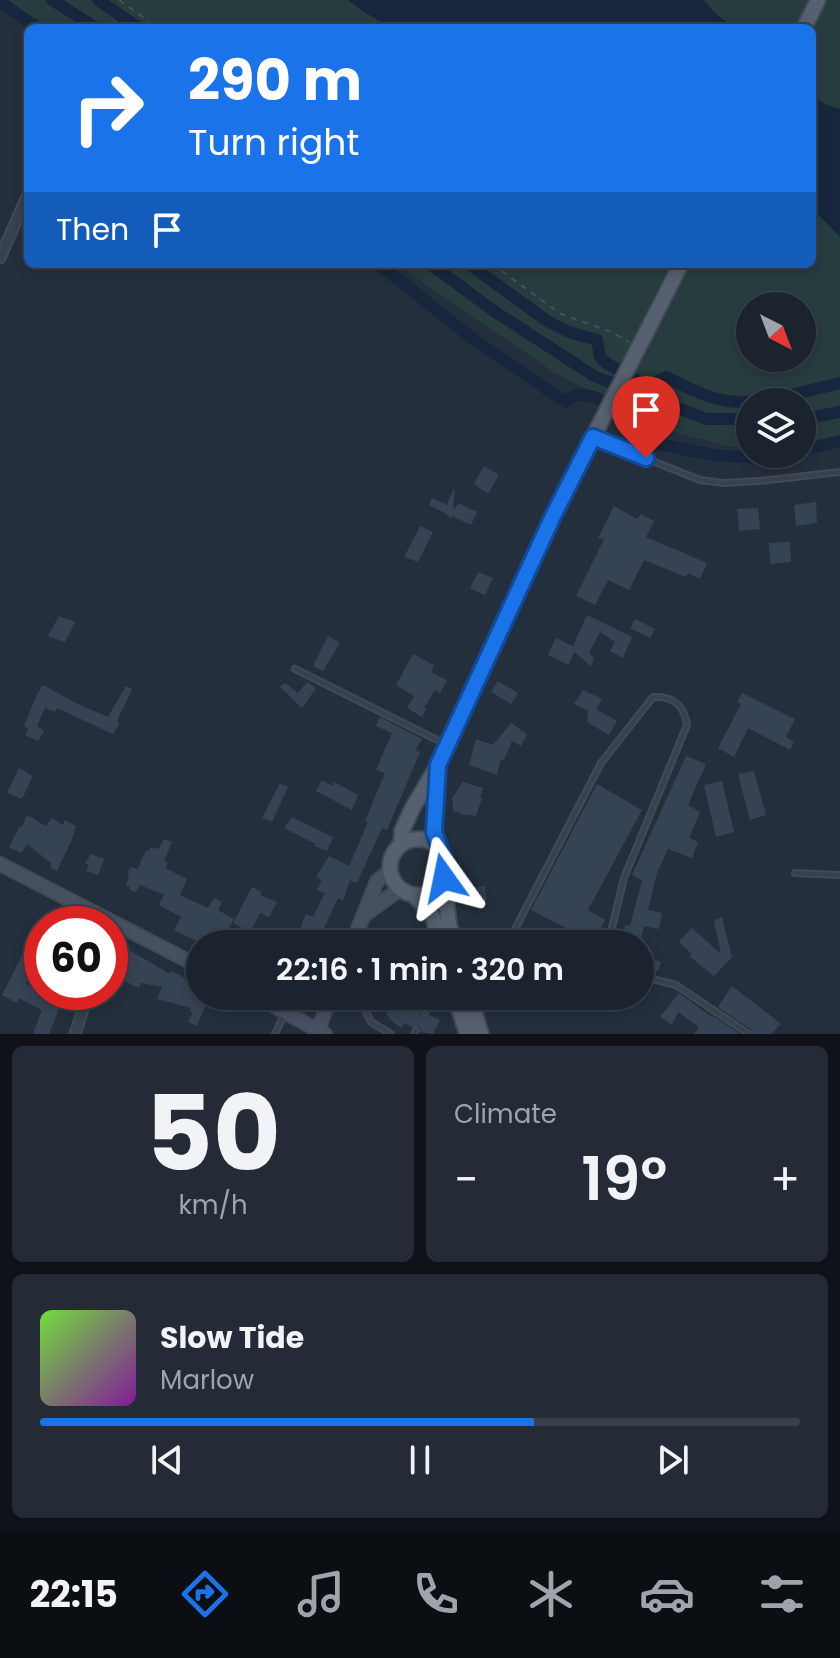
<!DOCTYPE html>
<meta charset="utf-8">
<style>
body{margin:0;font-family:Poppins,sans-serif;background:#242b36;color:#f1f3f6;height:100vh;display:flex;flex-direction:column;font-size:30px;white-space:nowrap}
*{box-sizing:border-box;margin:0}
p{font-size:26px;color:#a0a4aa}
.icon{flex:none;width:44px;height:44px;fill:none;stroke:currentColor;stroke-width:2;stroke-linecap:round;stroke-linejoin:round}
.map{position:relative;height:1034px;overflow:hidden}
.drawer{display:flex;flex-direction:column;gap:12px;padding:12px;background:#0f1319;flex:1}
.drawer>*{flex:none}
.banner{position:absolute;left:24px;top:24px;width:792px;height:244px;border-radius:12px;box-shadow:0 4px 12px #0003,0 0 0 2px #39404a;background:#1a73e8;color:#fff;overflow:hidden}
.needle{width:52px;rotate:138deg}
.fabs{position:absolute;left:736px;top:292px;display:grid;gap:16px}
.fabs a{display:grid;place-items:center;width:80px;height:80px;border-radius:50%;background:#1b232e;box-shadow:0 4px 12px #0003,0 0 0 2px #39404a;font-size:40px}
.speed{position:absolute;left:24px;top:906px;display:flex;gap:16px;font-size:40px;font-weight:700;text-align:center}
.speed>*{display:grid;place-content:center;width:104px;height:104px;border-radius:50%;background:#1b232e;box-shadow:0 4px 12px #0003,0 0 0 2px #39404a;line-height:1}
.speed .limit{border:12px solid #d22;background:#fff;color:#111}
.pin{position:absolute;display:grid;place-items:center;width:68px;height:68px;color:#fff;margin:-82px -34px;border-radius:50% 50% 50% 0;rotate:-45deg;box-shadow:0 0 8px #0007}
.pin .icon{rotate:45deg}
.me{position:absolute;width:88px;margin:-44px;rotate:348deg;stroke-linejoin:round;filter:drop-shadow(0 0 6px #0008)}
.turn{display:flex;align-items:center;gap:28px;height:168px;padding:0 32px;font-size:36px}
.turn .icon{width:104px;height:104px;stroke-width:2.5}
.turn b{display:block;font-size:56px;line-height:68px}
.then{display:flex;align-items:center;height:76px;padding:0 32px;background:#0003;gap:16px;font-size:30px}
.big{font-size:60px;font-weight:600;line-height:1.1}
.drawer .card{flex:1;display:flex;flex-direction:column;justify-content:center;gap:12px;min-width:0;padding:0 28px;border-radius:12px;background:#242b36}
.drawer .dial{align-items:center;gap:0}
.dial b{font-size:104px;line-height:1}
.song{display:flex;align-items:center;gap:24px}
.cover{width:96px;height:96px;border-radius:12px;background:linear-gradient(135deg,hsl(100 70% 55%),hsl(290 70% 35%))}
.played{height:8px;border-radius:4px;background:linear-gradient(90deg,#1a73e8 65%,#39404a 65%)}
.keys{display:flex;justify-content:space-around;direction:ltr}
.heat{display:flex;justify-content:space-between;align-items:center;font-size:44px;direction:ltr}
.drawer .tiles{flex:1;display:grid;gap:12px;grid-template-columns:1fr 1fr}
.card:last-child{grid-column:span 2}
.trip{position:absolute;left:186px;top:930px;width:468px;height:80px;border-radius:40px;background:#1b232e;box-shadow:0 4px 12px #0003,0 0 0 2px #39404a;font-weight:600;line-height:80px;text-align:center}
.menu{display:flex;height:128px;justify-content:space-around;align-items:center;background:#0b0e12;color:#a0a4aa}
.menu .icon{width:56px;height:56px}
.menu .selected{color:#1a73e8}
.menu b{font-size:36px;color:#f1f3f6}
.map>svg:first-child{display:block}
</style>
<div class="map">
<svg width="840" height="1034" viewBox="0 0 840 1034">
<rect width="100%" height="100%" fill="#242f3e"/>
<!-- green -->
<path fill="#263c3f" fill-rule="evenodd" d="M0,0H840V447H802V402H750V447H732L665,430L555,373L396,264H812V28H43ZM750,306H802V358H750Z"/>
<!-- water -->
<g fill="#17263c">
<polygon points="348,0 704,0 715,13 734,28 392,28 364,12"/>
<polygon points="812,95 825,104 840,109 840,237 812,208"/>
</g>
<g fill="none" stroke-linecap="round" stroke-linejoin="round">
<!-- canal -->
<g stroke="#17263c" stroke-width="12">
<polyline points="52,0 96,28"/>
<polyline points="98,0 139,28"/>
<polyline points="0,2 38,28"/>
<path d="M379,264L473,339L566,402C579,388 594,397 609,403C615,406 622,408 626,413C633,420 634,429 634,438C684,449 733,464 784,454"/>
<polyline points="430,264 494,311 594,376 706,419 750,419"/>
<path d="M469,264L547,321L569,332L597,340L600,357L606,363L642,383H653L667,377C683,385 700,395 718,399C754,409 803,391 840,383"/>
<polyline points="802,419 840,412"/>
<polyline points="802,450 840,441"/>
</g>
</g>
<!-- building -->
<g fill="#364354">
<polygon points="484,466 499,475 488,494 474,484"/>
<polygon points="453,490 455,490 453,507 455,508 458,503 477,512 471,525 452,516 452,519 443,512 429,505 432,498 447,505"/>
<polygon points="816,502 817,523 796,526 794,505"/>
<polygon points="614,506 637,519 641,514 654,521 646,537 707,563 700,579 688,573 686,577 644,560 629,590 608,580 595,605 576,596 604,539 598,538"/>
<polygon points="758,508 760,529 739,531 737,509"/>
<polygon points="420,526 433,532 418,562 404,557"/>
<polygon points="790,542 791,562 770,564 769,543"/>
<polygon points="478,572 493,578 485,595 470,588"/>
<polygon points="587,615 632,637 623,658 610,651 615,642 600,632 589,653 594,658 591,666 574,652 569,665 548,655 556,638 573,646"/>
<polygon points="59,616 75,622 65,642 48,636"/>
<polygon points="635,619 655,629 650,638 630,628"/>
<polygon points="328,636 340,643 323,671 313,666"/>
<polygon points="413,654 434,665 431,672 447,680 440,693 435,690 424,708 426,709 422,717 407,708 414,696 396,685"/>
<polygon points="498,681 518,693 511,704 491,692"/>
<polygon points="307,682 316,688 302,708 280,687 285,683 298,693"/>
<polygon points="43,685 78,704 108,717 126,686 132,689 117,721 120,723 113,734 57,708 55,712 45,708 37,726 44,731 38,741 25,735 28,729 24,726 36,696"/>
<polygon points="583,690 602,699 596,709 617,721 609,735 587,722 588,711 574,704"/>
<polygon points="742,693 795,719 786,737 794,742 790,750 748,728 734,757 718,748 741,704 737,702"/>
<polygon points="380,717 422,739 415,750 420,752 387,830 382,828 357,883 350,880 343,901 338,898 317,944 300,944 295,942 306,914 313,917 325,893 317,890 322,880 316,877 329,856 349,866 368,822 365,821 385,773 376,770 392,733 376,726"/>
<polygon points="511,723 527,734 521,746 512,741 504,760 501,759 497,775 469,765 476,739 493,745"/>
<polygon points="686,756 706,764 688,805 700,812 689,838 698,842 692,858 668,849 657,873 648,910 662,913 659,929 644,926 640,944 620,944 625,925 630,926 642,880 632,875"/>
<polygon points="19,768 33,776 22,799 7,793"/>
<polygon points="754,771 766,815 750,820 738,774"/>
<polygon points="322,780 332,786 334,782 358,795 352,810 316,791"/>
<polygon points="722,781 734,832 716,837 704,785"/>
<polygon points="463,782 483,788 480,796 482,798 476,816 459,814 459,812 454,812 452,798"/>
<polygon points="280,783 288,787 272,822 262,818"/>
<polygon points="597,784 642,810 588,910 605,920 593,942 531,910"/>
<polygon points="27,815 46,826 52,818 63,825 65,820 76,826 73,837 57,871 50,867 51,863 27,844 21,853 9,847 20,826 22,827"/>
<polygon points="292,817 333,837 327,851 314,846 316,844 284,828"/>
<polygon points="164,839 172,842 164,861 168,863 165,868 187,879 180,895 208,908 214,898 222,902 218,910 234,919 220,944 203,944 174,930 181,917 159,905 164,895 140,885 136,892 130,890 130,887 126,886 129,876 127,873 131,867 138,869 146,850 149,851 151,847 159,849"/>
<polygon points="91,854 104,859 98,875 86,871 89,865 85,863"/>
<polygon points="469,881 471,888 485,886 487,901 460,903 456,883"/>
<polygon points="252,887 262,892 260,895 277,902 269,917 260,913 250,932 233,923"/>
<polygon points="722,917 732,957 714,976 689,956 692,954 679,942 692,928 721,954 714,921"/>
<polygon points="36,928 42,932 42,953 26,984 61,1004 49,1034 33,1034 42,1010 18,998 17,1003 2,995"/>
<polygon points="110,939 170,974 172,971 200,987 200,996 209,996 197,1026 188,1022 193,1012 190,1011 191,1008 157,999 162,987 141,983 139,988 110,974"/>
<polygon points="640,956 661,962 658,971 640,967"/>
<polygon points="732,986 781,1024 771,1034 754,1034 752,1030 718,1007"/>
<polygon points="679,993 712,1017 713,1016 740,1034 694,1034 699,1027 678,1012 672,1025 660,1017"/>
<polygon points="380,996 416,996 411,1006 421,1011 420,1015 424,1018 430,1015 440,1020 433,1034 421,1032 421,1028 418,1025 412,1027 404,1023 401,1028 394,1023 387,1015"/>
<polygon points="520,996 563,996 556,1012"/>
</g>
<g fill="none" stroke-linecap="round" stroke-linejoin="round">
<defs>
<g id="service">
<polyline points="595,438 700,480 724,483 759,481 840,472"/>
<polyline points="295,669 445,744"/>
<polyline points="795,873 840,875"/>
<path d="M513,933L601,763L653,697C674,696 684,705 687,725L624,878L608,944"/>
<polyline points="476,944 513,933 542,944"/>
<polyline points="640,976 676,985 749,1034"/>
<polyline points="361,996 360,1000 371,1022 391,1034"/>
<polyline points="425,1013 431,1001 448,996"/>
<polyline points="275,1034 284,1015"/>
<polyline points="414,1034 416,1030"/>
</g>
<g id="minor">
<polyline points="0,258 28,194"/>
<polyline points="75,1034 89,992"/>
</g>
<g id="secondary">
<polyline points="0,864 200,967"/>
<polyline points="363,916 400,889"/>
<polyline points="352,944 377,881 390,871"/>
<polyline points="256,996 325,1034"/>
<polyline points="318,1030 331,996"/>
</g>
<g id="primary">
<polyline points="804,28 818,0"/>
<polyline points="438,769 434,832 438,848"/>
<circle cx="418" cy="867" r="28"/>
<polyline points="401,844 402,831 413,807 438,765 553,516 681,264"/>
<polyline points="444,878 449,925 455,944"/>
<polyline points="414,895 433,917 440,944"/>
<polyline points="455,996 467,1034"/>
<polyline points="470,996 481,1034"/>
</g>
</defs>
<!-- service casing -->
<use href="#service" stroke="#414a57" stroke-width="8"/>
<!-- minor casing -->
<use href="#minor" stroke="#414a57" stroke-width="13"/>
<!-- secondary casing -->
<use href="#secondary" stroke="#414a57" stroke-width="16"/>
<!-- primary casing -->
<use href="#primary" stroke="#414a57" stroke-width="18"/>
<!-- path -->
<g stroke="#3f5557" stroke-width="2" stroke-dasharray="6 6" stroke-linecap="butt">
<polyline points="119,0 158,28"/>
<polyline points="492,264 561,314 611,332 629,342"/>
</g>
<!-- service -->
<use href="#service" stroke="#38414e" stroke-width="4"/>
<!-- minor -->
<use href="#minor" stroke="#38414e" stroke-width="9"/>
<!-- secondary -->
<use href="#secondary" stroke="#465061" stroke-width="12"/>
<!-- primary -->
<use href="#primary" stroke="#56606e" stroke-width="14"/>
</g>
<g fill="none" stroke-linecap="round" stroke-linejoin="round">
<defs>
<polyline id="route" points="444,878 445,862 434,832 438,765 553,516 593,437 646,458"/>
</defs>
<!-- route casing -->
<use href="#route" stroke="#114b97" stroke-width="20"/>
<!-- route -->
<use href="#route" stroke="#1a73e8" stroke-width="14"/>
</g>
</svg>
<div class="fabs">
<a><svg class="needle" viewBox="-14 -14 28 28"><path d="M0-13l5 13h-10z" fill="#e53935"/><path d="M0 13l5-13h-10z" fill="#a0a4aa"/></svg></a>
<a><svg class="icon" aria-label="layers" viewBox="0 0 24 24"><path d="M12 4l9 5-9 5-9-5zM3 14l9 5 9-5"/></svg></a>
</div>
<div class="speed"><div class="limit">60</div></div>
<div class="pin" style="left:646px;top:458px;background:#d93025"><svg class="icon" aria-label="arrive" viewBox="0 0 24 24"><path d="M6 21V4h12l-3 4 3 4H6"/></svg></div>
<svg class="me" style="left:444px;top:878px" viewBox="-20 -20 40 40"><path d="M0-17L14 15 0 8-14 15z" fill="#1a73e8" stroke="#fff" stroke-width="4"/></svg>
<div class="trip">22:16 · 1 min · 320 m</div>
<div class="banner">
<div class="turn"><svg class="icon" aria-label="right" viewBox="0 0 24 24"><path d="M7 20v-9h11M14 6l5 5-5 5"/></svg><div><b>290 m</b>Turn right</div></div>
<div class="then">Then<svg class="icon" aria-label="arrive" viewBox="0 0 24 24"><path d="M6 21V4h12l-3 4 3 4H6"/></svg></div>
</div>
</div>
<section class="drawer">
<div class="tiles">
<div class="card dial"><b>50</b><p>km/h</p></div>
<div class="card"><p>Climate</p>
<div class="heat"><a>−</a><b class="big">19°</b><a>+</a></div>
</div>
<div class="card">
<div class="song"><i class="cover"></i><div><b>Slow Tide</b><p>Marlow</p></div></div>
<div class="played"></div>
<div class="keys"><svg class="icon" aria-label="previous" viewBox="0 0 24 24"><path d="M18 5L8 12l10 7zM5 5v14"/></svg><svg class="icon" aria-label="pause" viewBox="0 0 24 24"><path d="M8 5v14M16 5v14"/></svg><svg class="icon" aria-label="next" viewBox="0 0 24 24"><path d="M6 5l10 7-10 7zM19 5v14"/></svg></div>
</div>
</div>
</section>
<nav class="menu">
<b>22:15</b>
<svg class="icon selected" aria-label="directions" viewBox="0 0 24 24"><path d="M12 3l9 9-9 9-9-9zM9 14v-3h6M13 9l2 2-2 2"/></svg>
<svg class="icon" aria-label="music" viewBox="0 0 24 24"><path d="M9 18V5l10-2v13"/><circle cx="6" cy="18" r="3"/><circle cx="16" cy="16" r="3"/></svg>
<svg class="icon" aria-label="phone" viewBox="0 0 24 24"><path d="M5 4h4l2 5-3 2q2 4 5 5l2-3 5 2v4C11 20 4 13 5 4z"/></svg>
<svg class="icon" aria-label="climate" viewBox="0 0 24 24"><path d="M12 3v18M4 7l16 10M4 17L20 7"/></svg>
<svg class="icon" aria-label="car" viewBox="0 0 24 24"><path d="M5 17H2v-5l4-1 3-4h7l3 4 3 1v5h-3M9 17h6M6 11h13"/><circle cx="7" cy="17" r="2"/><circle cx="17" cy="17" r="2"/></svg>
<svg class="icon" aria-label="filters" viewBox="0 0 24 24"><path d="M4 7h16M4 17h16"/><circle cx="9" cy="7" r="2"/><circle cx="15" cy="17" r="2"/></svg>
</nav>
